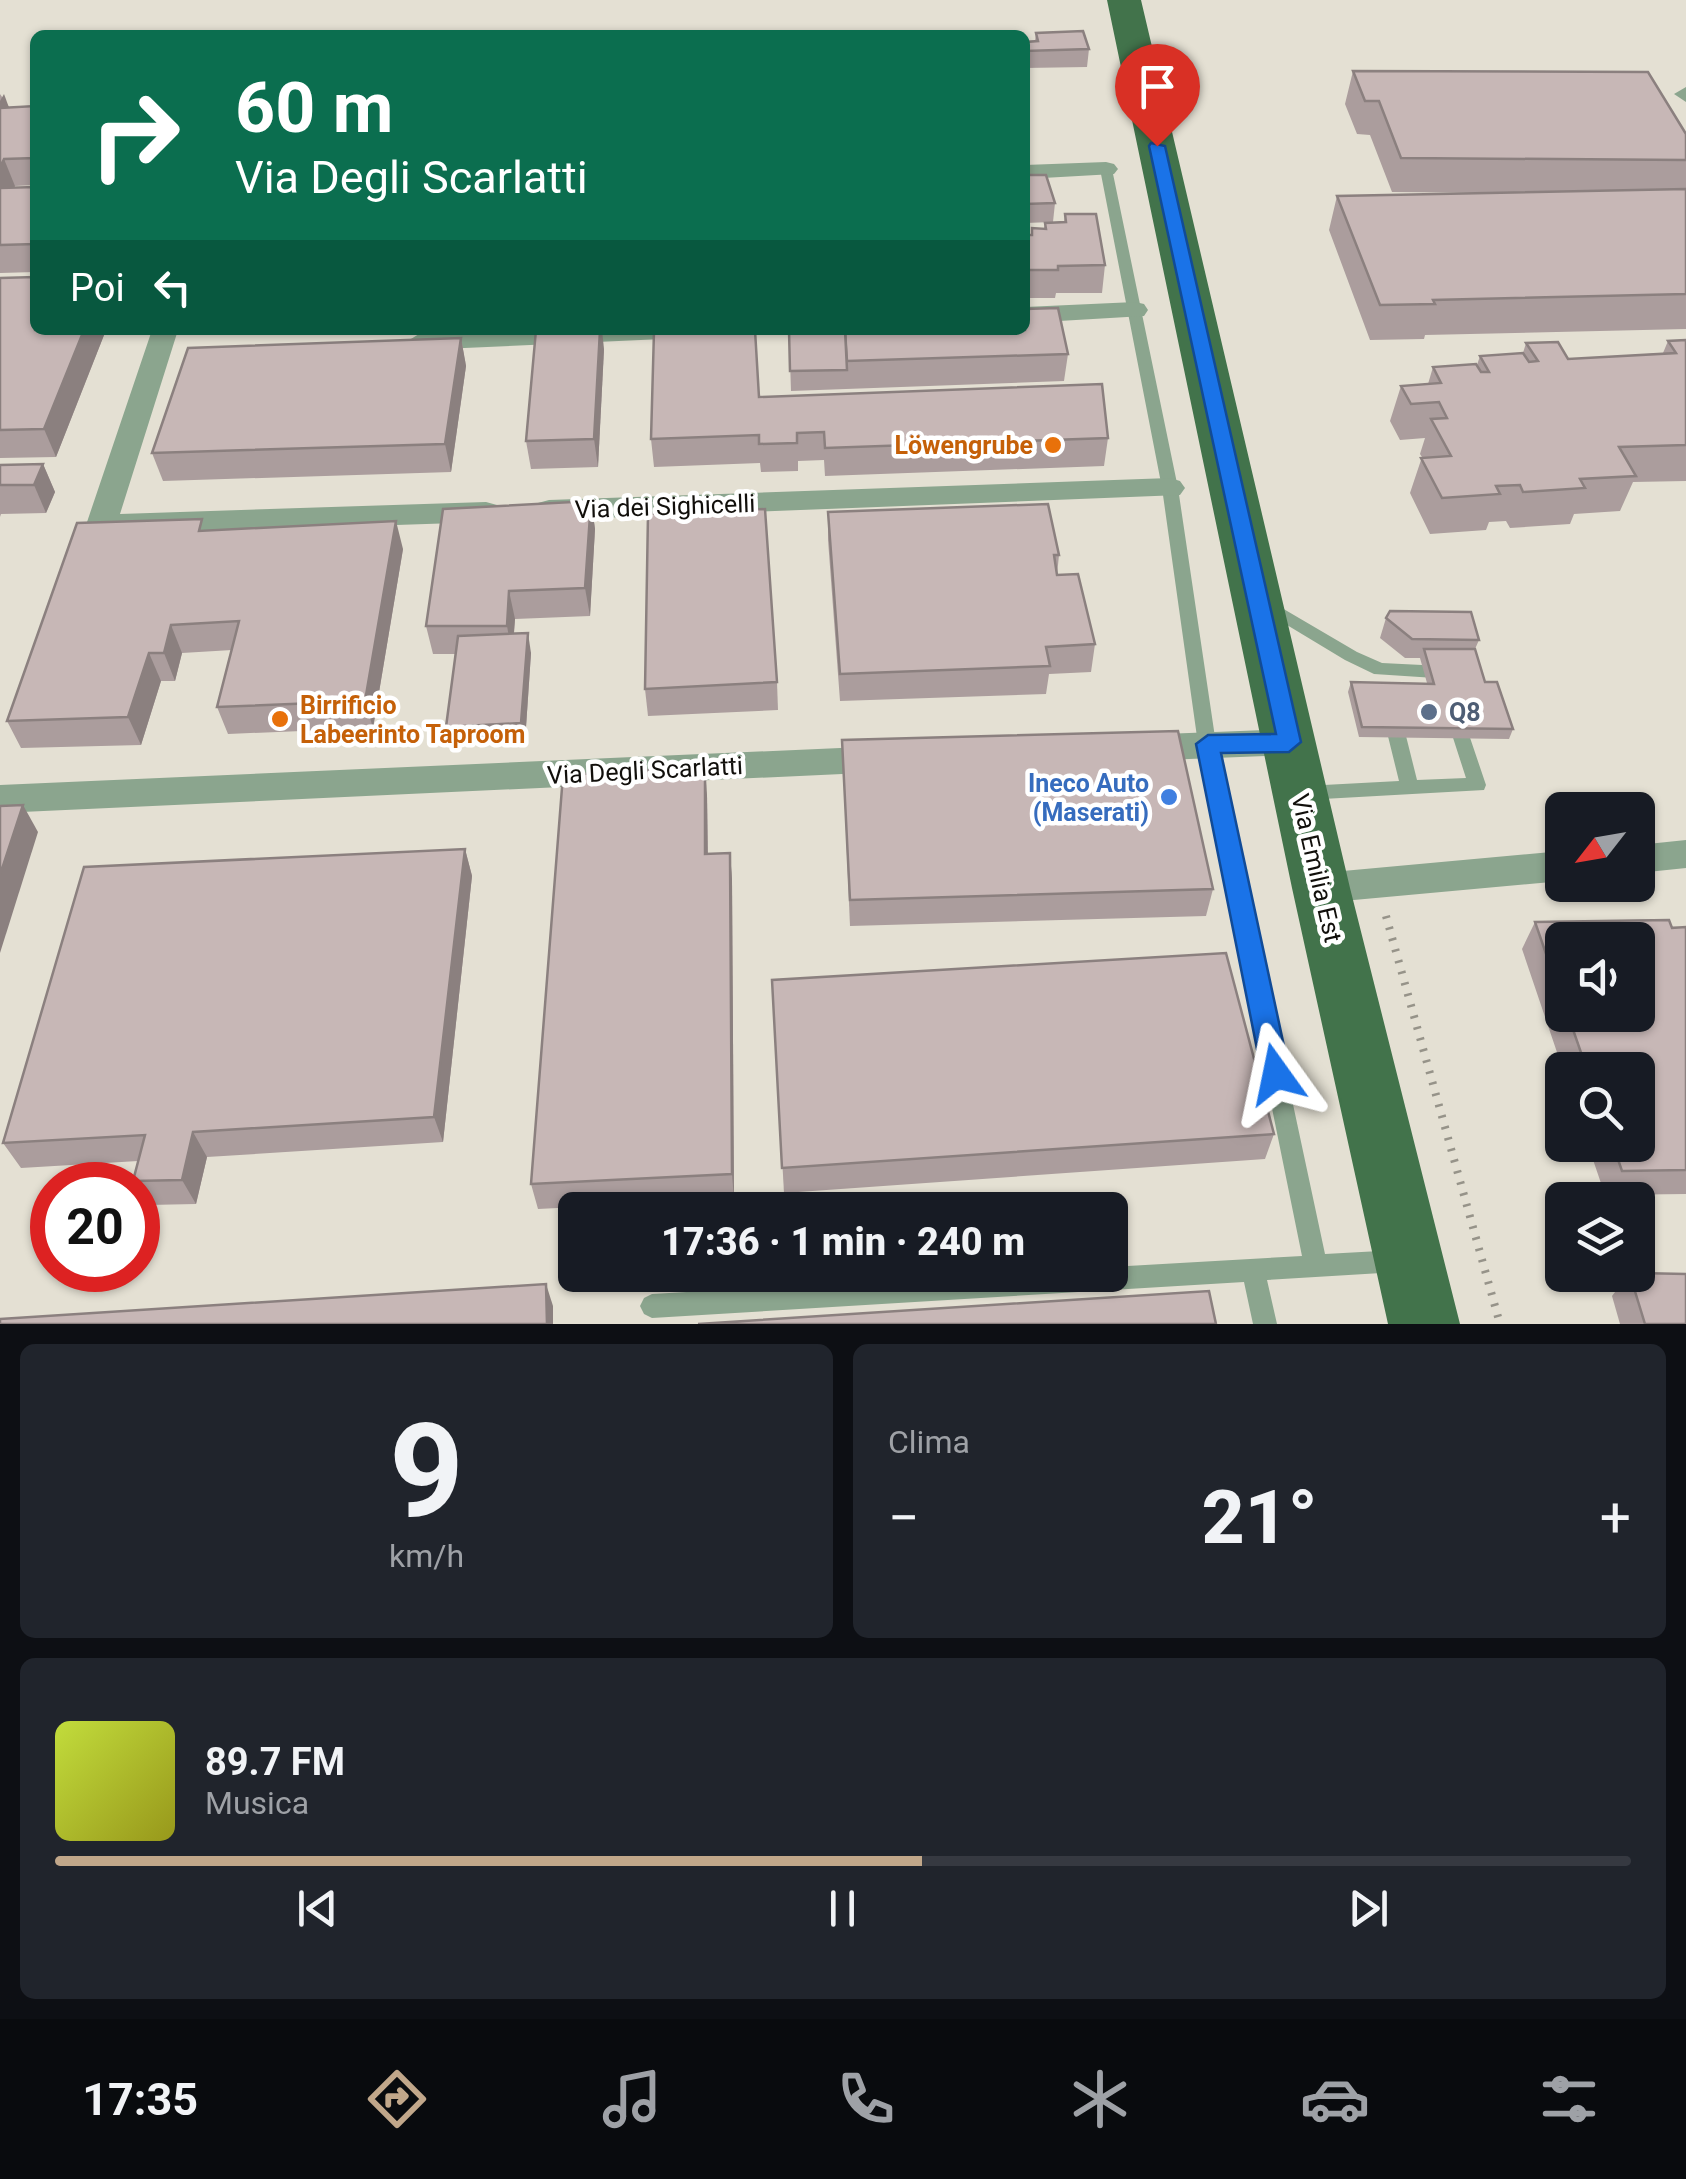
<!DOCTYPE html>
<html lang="it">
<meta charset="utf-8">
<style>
body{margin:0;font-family:Roboto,sans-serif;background:#20242c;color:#f1f3f6;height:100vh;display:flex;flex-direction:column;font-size:38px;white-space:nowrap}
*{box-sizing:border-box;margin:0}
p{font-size:32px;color:#9ea1a6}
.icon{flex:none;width:55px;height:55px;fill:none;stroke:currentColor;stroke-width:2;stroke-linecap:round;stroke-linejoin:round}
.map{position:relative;height:1324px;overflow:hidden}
.panel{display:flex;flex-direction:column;gap:20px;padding:20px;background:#0d0f14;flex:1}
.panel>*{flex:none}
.hud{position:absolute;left:30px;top:30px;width:1000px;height:305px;border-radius:15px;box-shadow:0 2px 8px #0004;background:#0b6e4f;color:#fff;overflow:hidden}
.needle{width:65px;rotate:239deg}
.tools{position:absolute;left:1545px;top:792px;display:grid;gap:20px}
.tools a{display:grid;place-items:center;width:110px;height:110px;border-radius:15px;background:#171b24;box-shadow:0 2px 8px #0004;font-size:50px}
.speed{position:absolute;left:30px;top:1162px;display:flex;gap:20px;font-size:50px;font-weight:700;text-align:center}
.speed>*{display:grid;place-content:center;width:130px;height:130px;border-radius:50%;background:#171b24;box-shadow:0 2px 8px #0004;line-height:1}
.speed .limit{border:15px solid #d22;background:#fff;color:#111}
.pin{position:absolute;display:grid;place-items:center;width:85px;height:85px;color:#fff;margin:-102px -42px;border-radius:50% 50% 50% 0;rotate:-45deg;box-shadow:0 0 10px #0007}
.pin .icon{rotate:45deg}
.me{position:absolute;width:110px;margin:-55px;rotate:348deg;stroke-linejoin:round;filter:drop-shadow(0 0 8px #0008)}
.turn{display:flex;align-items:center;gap:35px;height:210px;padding:0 40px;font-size:45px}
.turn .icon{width:130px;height:130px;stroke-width:2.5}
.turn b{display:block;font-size:70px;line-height:85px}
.then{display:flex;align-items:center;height:95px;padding:0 40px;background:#0003;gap:20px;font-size:38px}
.big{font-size:75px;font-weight:800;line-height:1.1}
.panel .widget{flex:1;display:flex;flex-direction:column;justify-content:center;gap:15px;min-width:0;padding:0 35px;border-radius:15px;background:#20242c}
.panel .dial{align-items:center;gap:0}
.dial b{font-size:130px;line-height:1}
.song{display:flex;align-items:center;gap:30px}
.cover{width:120px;height:120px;border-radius:15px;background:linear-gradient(135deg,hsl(70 70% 55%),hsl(60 70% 35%))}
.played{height:10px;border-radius:5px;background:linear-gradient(90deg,#c1a78a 55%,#363941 55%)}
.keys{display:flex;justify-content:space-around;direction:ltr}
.heat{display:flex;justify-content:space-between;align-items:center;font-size:55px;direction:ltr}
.panel .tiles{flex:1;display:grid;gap:20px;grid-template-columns:1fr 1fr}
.widget:last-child{grid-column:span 2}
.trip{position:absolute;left:558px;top:1192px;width:570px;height:100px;border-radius:15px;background:#171b24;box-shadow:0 2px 8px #0004;font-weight:800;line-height:100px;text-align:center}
.tabs{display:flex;height:160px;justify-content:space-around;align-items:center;background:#090b0e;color:#9ea1a6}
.tabs .icon{width:70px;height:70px}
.tabs .on{color:#c1a78a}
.tabs b{font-size:45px;color:#f1f3f6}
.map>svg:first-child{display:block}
</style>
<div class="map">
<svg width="1686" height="1324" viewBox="0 0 1686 1324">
<rect width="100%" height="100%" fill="#e4e0d3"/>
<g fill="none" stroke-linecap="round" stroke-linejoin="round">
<!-- path -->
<polyline stroke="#969389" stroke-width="8" stroke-dasharray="2.5 9" stroke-linecap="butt" points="1386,916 1500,1324"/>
<!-- lane -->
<g fill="#8ba58e" fill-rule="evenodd">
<polygon points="1106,165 1112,169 1178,488 1216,744 1325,1254 1398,1250 1406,1253 1410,1261 1406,1269 1398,1272 1267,1280 1277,1324 1253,1324 1244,1282 652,1318 644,1314 640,1306 644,1298 652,1294 977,1275 1110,1275 1110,1267 1302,1256 1198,744 1162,488 1100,169"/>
<polygon points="1265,598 1357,652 1382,663 1442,666 1448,667 1452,677 1443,684 1435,678 1374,674 1345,660 1259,608 1257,604"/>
<polygon points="1392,709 1398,711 1401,716 1417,780 1466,778 1446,716 1449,711 1461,711 1486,785 1484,790 1305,800 1298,798 1296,793 1298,788 1305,786 1399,781 1383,716 1386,711"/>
</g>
<!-- street -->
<g fill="#8ba58e" fill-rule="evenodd">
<polygon points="1686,87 1686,102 1674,94"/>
<polygon points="1106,162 1114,164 1118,169 1114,174 1025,179 1025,165"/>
<polygon points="1135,302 1144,304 1148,310 1144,316 1025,323 1025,307"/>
<polygon points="152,330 178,330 120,514 486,502 497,505 501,512 497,519 486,522 101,535 90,532 86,525"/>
<polygon points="505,330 698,330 685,338 419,350 406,342 419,334"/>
<polygon points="1170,478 1180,481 1185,488 1180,495 549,520 538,517 534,510 538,503 549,500"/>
<polygon points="1289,729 1301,733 1306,742 1301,751 1289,755 1138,761 1126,757 1121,748 1126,739 1138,735"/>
<polygon points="885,746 897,750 902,759 897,768 885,772 0,813 0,785"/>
<polygon points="1686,840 1686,868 1638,873 1638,845"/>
<polygon points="1562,851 1562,881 1321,903 1308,899 1303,888 1308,877 1321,873"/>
</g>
<!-- primary -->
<polygon fill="#42734b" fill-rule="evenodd" points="1107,0 1141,0 1350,888 1460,1324 1388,1324 1292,888"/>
</g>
<!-- wall -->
<g fill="#ab9d9d" fill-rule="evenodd">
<polygon points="1036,33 1089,49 1087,67 1025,68 1025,42 1035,41"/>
<polygon points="1353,71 1686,134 1686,329 1425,335 1424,339 1370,340 1329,230 1337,196 1495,193 1392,192 1370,135 1357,134 1345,104"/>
<polygon points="0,94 9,107 35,106 35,185 15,186 14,187 35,187 35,272 0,273"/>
<polygon points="1025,175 1055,203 1053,222 1025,223"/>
<polygon points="1065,214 1105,265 1102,293 1056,293 1055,298 1025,298 1025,235 1031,235 1032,228 1044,229 1045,223 1064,223"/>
<polygon points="0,278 35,330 106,330 56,457 0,458"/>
<polygon points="789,330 1068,354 1064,381 791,391"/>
<polygon points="461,338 466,366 451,472 163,481 152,453"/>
<polygon points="1686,340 1686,481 1633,482 1620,511 1574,514 1570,524 1510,528 1506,521 1489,522 1486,530 1430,534 1410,493 1422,457 1420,454 1425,438 1400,440 1390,421 1401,386 1428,384 1433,367 1477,365 1480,356 1523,353 1526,343 1568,359 1663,353 1668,341"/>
<polygon points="604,349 598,467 531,469 526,441"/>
<polygon points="759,397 1108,438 1104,466 825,476 824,460 798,461 798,471 761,472 760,463 654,467 651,439"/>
<polygon points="43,464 55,492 46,513 1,514 0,517 0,465"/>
<polygon points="591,501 595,529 590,616 515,619 514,634 531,653 525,742 451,746 446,727 455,654 433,654 426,626"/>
<polygon points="828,512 1059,555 1057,575 1095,644 1091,672 1049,674 1046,694 840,701 828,540"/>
<polygon points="206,530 403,549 373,728 228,734 217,707 232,650 182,653 175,681 161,681 141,745 21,748 7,721"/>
<polygon points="1386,618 1479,640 1475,649 1485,682 1513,729 1509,739 1359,737 1348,692 1351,682 1427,683 1420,658 1405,658 1380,638"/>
<polygon points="777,682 778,710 648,716 645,689"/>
<polygon points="842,740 1213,889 1206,916 850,926"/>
<polygon points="707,795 708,854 730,853 732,880 734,1199 538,1209 531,1184"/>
<polygon points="465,849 472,876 443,1142 207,1157 196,1204 148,1205 138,1188 138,1185 135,1185 133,1181 138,1161 21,1168 3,1143"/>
<path d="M1535,922L1686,927V1194L1605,1195L1588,1145H1638V1070H1563L1522,949ZM1562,940L1638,1015H1562Z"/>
<polygon points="772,980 1274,1134 1265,1159 784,1193"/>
<polygon points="1628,1275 1638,1275 1686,1324 1620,1324 1612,1296"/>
</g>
<!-- shaded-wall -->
<g fill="#8b807f">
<polygon points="4,94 14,121 0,117 0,101"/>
<polygon points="4,159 15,186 0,215 0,168"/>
<polygon points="84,330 106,330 56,457 44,429"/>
<polygon points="600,330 602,330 604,349 598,467 594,439"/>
<polygon points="461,338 466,366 451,472 445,444"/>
<polygon points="43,464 55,492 46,513 34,485"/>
<polygon points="591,501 595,529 590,616 585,588"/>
<polygon points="396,521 403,549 373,728 365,701"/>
<polygon points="509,591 515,619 512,654 507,626"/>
<polygon points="171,625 182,653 175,681 164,653"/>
<polygon points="528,633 531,653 525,742 521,723"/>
<polygon points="149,653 161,681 141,745 128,717"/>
<polygon points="705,767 707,795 708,881 705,854"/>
<polygon points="23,805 38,832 0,953 0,875"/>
<polygon points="465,849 472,876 443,1142 434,1117"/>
<polygon points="730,853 732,880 734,1199 732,1174"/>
<polygon points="193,1132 207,1157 196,1204 182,1180"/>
<polygon points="546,1284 553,1306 553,1324 547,1324"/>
</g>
<!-- building -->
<g fill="#c7b7b6" stroke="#8b807f" stroke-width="2.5">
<polygon points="1083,31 1089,49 1025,51 1025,42 1038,41 1036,33"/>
<polygon points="957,32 981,32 982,35 957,35"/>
<polygon points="1353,71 1648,72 1686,134 1686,160 1401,158 1379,101 1365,101"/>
<polygon points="35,106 35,158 4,159 0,168 0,108"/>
<polygon points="1025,175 1046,175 1055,203 1025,204"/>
<polygon points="35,187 35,244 0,245 0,188"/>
<polygon points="1686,189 1686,294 1433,300 1435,304 1380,305 1337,196"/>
<polygon points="1065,214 1096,214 1105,265 1058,266 1058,270 1025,270 1025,235 1032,235 1032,228 1046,229 1045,223 1066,222"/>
<polygon points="35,277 35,330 84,330 44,429 0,430 0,278"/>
<polygon points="1058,308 1068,354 847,361 845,330 1025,330 1025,309"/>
<polygon points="536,330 600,330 594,439 526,441"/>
<polygon points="698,330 755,330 759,397 1102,384 1108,438 825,448 824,432 797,433 797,443 759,444 759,435 651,439 654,331"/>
<polygon points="789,330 845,330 847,370 790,371"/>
<polygon points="461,338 445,444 152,453 188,348"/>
<polygon points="1686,340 1686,445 1619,447 1636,476 1580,479 1585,488 1523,492 1520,485 1496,486 1500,494 1442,498 1421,458 1451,456 1431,419 1447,418 1439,402 1411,404 1401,386 1441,383 1433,367 1476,364 1481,372 1489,372 1480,356 1523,353 1529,362 1538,361 1526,343 1558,342 1568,359 1676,353 1668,341"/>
<polygon points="43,464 34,485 0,485 0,465"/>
<polygon points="591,501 585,588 509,591 507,626 426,626 443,509"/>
<polygon points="1048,504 1059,555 1054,555 1057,575 1078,574 1095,644 1046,647 1050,666 840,674 828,512"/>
<polygon points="765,509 777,682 645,689 648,514"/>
<polygon points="202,519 199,531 396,521 365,701 217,707 239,621 171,625 164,653 149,653 128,717 7,721 77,523"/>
<polygon points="1390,611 1471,612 1479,640 1412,639 1386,618"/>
<polygon points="528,633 521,723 446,727 458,636"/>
<polygon points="1424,649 1475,649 1485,682 1497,682 1513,729 1362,727 1351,682 1434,684"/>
<polygon points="1178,731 1213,889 850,900 842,740"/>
<polygon points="705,767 705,854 730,853 732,1174 531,1184 563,775"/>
<polygon points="23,805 0,875 0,806"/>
<polygon points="465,849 434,1117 193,1132 182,1180 133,1181 145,1135 3,1143 84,867"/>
<polygon points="1669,920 1672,928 1686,927 1686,1170 1622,1171 1613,1145 1638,1145 1638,1070 1587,1070 1568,1015 1638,1015 1638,940 1562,940 1562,1000 1535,922"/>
<polygon points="1226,953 1274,1134 782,1168 772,980"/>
<polygon points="1638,1273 1686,1274 1686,1324 1645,1324 1630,1275 1638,1275"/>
<polygon points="546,1284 547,1324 0,1324 0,1319"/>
<polygon points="1209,1291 1216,1324 698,1324"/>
</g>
<!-- route -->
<polygon fill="#1a73e8" stroke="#114b97" stroke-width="2.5" points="1151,143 1165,146 1301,742 1289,752 1221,753 1290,1074 1286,1083 1276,1086 1266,1083 1262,1074 1196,744 1208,735 1276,734 1149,146"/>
<!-- markers -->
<g fill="#e8710a" stroke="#fff" stroke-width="4">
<circle cx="1053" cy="445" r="10"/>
<circle cx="280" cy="719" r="10"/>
</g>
<circle fill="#5c6f8a" stroke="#fff" stroke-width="4" cx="1429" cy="712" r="10"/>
<circle fill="#3f7fe0" stroke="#fff" stroke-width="4" cx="1169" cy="797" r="10"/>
<g text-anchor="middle" stroke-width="9" stroke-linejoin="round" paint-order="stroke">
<!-- food labels -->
<g font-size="25" font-weight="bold" fill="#c56008" stroke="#fff" text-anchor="end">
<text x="1033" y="454">Löwengrube</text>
<text x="300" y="714" text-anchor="start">Birrificio<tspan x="300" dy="29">Labeerinto Taproom</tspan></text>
</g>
<!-- street labels -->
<g font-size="25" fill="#110f0b" stroke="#fff">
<text transform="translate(665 506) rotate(-2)" y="9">Via dei Sighicelli</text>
<text transform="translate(645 770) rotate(-3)" y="9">Via Degli Scarlatti</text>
<text transform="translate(1317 868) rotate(77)" y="9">Via Emilia Est</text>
</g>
<!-- service labels -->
<g font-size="25" font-weight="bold" fill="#4e5e75" stroke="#fff" text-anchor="start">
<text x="1449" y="721">Q8</text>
</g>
<!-- shop labels -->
<g font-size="25" font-weight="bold" fill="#366cbe" stroke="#fff" text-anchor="end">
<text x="1149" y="792">Ineco Auto<tspan x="1149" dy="29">(Maserati)</tspan></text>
</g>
</g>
</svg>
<div class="tools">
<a><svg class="needle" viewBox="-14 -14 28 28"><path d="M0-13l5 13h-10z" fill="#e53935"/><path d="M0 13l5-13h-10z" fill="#9ea1a6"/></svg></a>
<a><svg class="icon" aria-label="sound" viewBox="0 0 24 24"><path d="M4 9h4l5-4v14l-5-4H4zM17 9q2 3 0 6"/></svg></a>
<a><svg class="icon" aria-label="search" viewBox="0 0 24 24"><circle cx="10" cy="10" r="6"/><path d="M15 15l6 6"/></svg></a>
<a><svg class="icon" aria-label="layers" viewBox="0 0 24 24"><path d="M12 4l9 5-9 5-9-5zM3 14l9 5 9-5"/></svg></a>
</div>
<div class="speed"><div class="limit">20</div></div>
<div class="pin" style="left:1157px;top:146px;background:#d93025"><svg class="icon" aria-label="arrive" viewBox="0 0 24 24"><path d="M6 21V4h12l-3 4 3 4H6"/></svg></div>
<svg class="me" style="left:1276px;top:1074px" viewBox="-20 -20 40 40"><path d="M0-17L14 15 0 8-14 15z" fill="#1a73e8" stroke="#fff" stroke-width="4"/></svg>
<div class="trip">17:36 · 1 min · 240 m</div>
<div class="hud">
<div class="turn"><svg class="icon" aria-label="right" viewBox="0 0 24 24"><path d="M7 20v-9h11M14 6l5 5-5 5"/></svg><div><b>60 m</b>Via Degli Scarlatti</div></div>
<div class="then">Poi<svg class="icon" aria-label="left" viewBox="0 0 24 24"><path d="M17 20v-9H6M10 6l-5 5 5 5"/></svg></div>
</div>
</div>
<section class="panel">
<div class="tiles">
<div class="widget dial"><b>9</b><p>km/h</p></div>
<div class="widget"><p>Clima</p>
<div class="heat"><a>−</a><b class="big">21°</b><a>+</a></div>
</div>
<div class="widget">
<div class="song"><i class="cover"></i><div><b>89.7 FM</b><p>Musica</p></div></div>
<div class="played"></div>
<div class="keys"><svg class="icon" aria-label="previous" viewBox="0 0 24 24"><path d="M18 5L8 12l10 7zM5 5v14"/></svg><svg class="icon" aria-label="pause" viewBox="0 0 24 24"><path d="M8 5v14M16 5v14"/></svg><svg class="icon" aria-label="next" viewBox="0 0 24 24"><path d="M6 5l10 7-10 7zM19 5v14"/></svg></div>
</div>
</div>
</section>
<nav class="tabs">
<b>17:35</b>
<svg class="icon on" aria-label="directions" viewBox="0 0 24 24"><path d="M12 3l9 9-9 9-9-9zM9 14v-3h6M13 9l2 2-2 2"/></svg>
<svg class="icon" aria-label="music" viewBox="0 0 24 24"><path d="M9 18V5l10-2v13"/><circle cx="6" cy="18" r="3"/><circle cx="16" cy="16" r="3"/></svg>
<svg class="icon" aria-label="phone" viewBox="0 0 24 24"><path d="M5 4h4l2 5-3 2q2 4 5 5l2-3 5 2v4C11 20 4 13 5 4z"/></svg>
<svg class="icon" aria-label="climate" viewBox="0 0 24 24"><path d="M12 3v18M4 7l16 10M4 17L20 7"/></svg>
<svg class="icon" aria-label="car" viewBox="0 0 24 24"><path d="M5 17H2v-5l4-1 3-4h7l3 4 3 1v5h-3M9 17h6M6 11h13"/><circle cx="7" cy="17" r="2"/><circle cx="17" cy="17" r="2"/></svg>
<svg class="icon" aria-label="filters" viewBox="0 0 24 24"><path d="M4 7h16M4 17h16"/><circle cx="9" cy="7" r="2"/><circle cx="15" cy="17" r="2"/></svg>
</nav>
